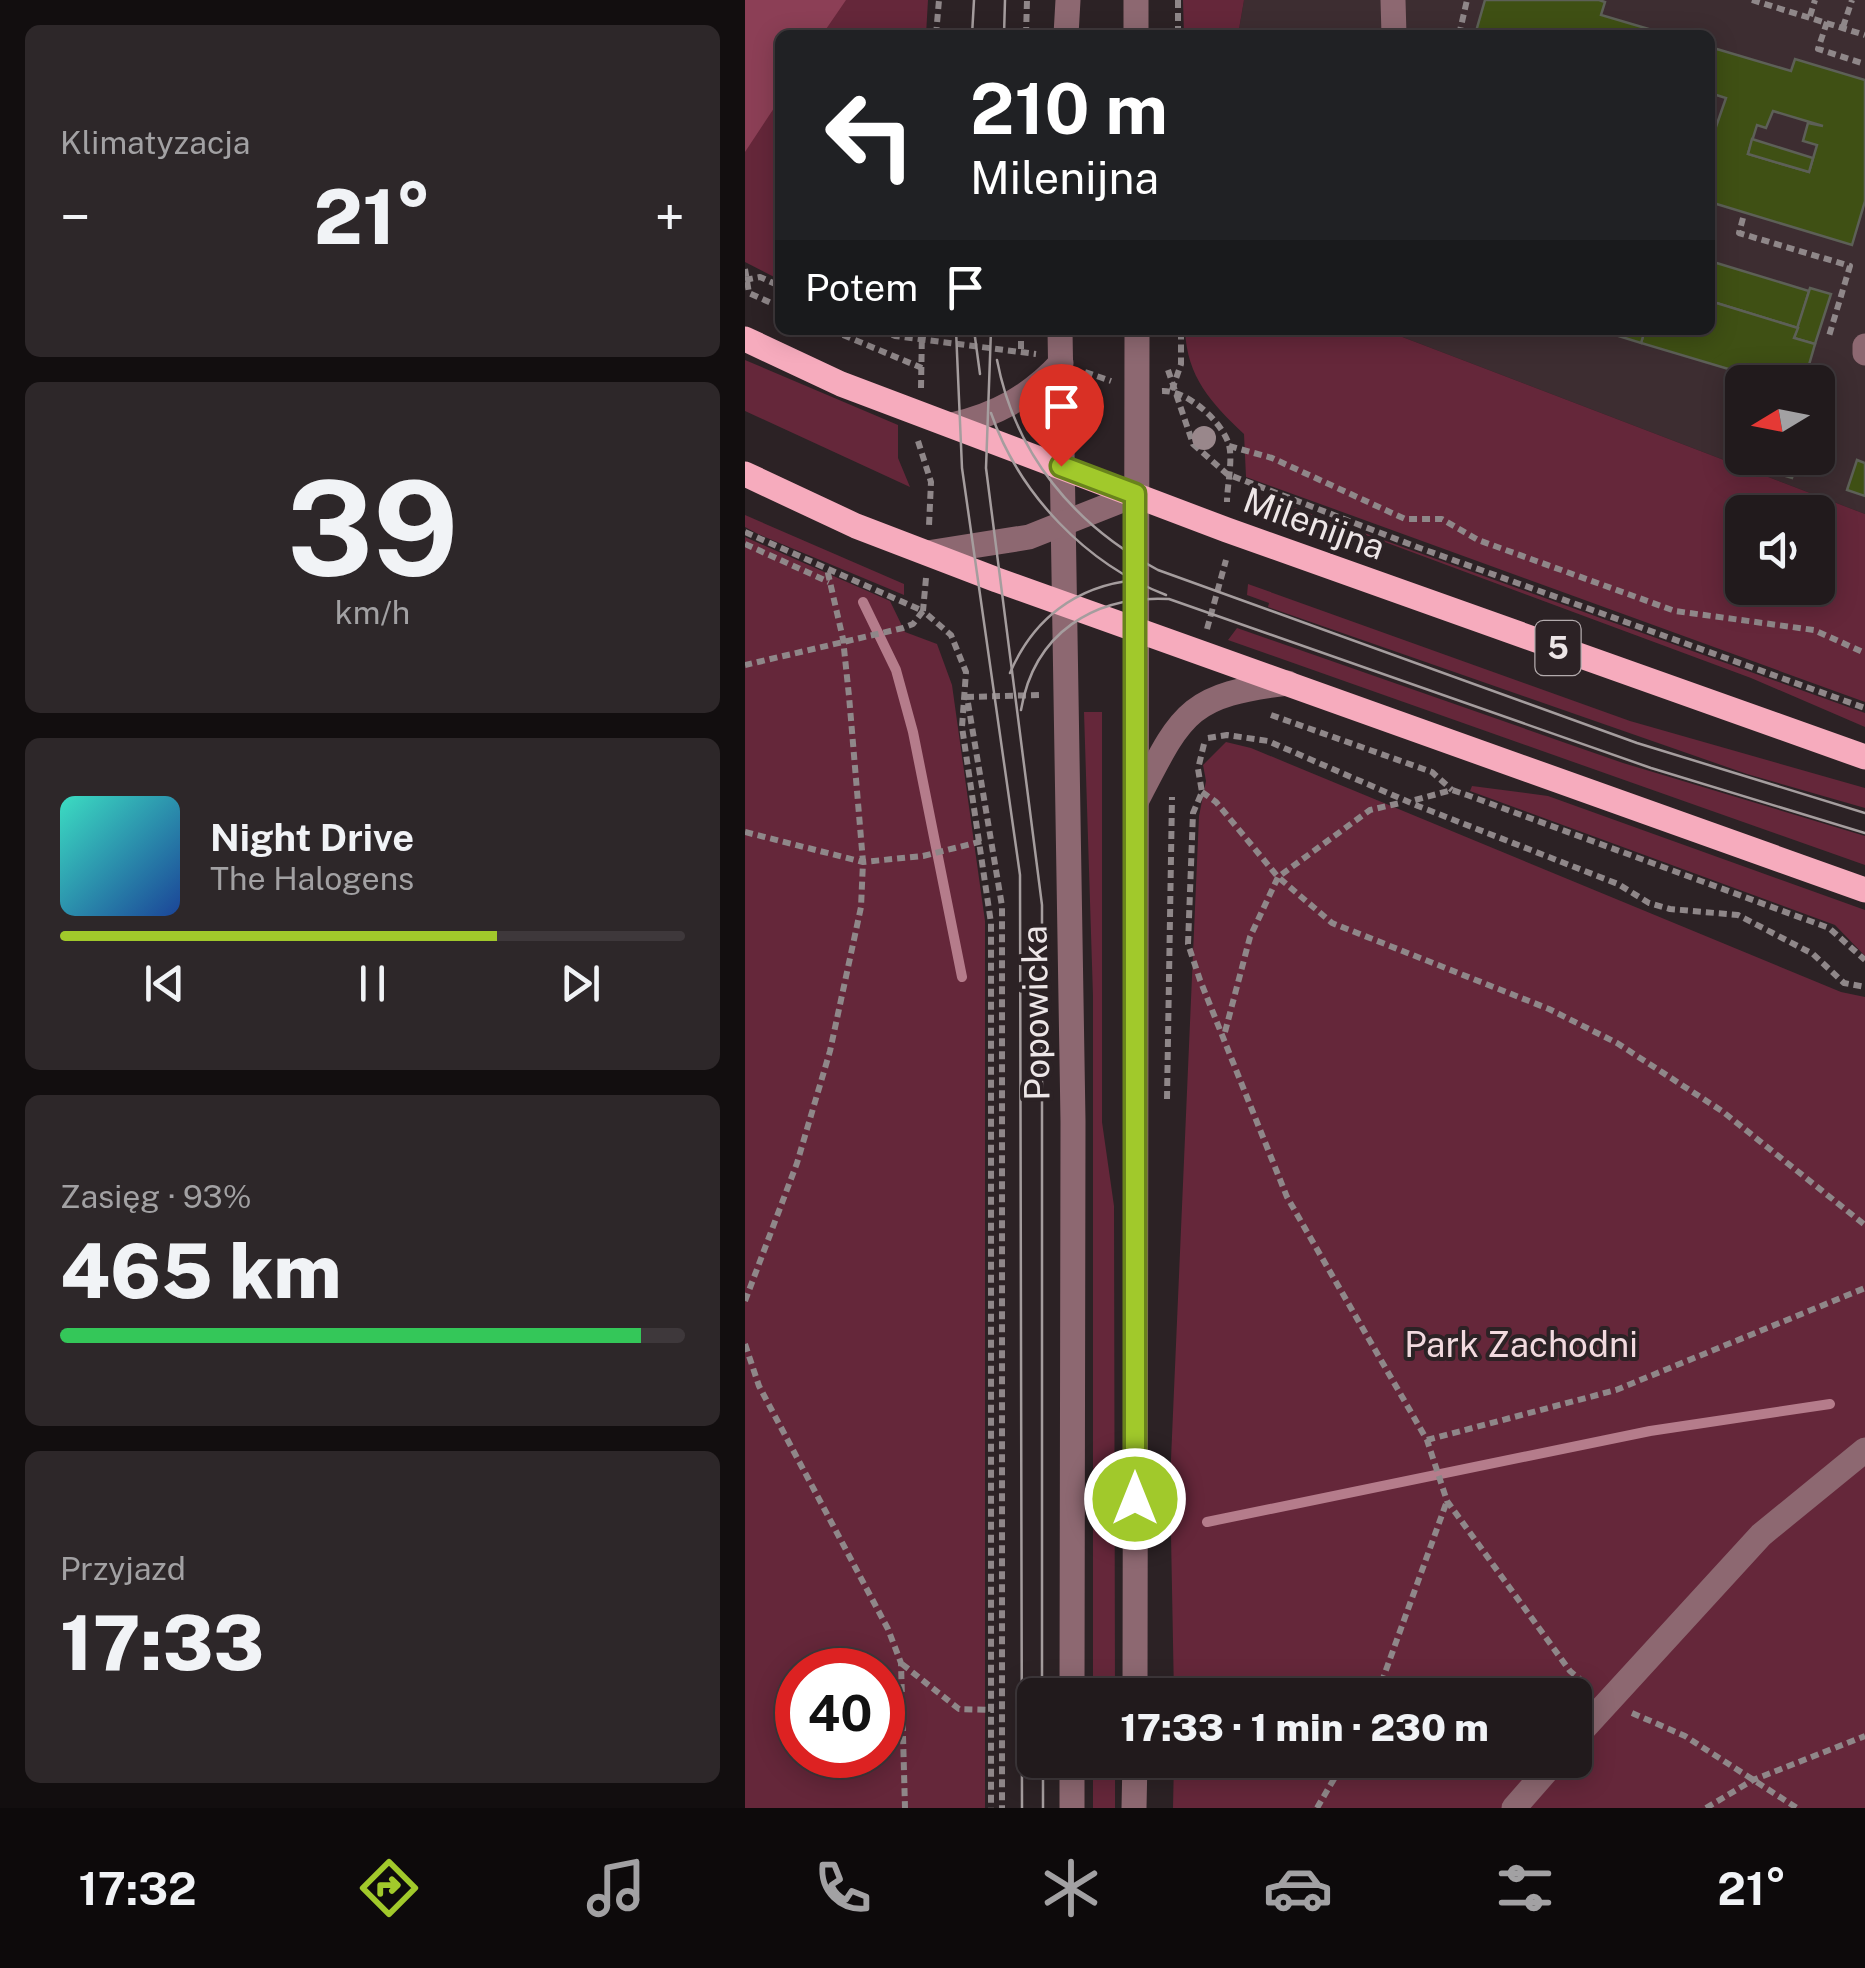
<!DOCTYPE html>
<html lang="pl">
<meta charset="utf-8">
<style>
body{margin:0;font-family:"Public Sans",sans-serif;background:#2d2729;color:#f1f3f6;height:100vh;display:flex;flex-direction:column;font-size:38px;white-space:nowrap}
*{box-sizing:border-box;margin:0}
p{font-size:32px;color:#a2a1a3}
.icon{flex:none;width:55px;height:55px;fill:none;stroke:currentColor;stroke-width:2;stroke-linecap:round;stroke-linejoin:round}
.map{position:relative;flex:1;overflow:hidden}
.panel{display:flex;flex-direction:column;gap:25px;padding:25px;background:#120e0f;width:745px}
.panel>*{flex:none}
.banner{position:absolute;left:30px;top:30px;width:940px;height:305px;border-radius:15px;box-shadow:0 5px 25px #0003,0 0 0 2px #3e383b;background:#202124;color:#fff;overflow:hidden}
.needle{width:65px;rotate:260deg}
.tools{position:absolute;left:980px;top:365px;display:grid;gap:20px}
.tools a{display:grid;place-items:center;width:110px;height:110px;border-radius:15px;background:#211a1c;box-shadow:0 5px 25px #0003,0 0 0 2px #3e383b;font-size:50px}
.speed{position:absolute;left:30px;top:1648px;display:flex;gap:20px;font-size:50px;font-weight:700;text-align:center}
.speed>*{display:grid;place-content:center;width:130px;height:130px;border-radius:50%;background:#211a1c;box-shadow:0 5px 25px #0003,0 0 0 2px #3e383b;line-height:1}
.speed .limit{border:15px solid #d22;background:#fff;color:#111}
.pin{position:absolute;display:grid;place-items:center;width:85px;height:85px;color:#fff;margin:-102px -42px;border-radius:50% 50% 50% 0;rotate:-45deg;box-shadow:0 0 10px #0007}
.pin .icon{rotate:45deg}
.me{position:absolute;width:110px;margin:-55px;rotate:0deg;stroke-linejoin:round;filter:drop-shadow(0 0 8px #0008)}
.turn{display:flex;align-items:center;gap:35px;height:210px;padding:0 30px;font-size:45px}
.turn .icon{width:130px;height:130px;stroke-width:2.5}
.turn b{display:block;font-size:70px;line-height:85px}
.then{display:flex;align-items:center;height:95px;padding:0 30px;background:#0003;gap:20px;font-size:38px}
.big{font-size:75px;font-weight:800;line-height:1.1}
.panel .card{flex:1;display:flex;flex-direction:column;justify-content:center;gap:15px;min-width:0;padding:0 35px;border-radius:15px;background:#2d2729}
.panel .dial{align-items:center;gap:0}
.dial b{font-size:130px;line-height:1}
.song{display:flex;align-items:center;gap:30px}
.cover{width:120px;height:120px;border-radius:15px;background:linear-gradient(135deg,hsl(170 70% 55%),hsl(220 70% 35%))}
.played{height:10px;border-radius:5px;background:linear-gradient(90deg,#a1c92b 70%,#3e383b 70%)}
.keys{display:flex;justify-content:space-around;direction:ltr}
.heat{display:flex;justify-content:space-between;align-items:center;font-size:55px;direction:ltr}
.charge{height:15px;border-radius:8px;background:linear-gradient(90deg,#34c759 93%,#3e383b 0)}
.trip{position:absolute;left:272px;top:1678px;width:575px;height:100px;border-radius:15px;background:#211a1c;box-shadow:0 5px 25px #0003,0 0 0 2px #3e383b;font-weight:800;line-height:100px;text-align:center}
.menu{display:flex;height:160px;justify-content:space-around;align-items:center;background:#0d0a0b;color:#a2a1a3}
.menu .icon{width:70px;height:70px}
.menu .active{color:#a1c92b}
.menu b{font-size:45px;color:#f1f3f6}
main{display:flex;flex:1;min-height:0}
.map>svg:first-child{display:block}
</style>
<main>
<section class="panel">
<div class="card"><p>Klimatyzacja</p>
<div class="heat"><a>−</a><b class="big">21°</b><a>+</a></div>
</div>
<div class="card dial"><b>39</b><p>km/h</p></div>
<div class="card">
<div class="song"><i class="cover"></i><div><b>Night Drive</b><p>The Halogens</p></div></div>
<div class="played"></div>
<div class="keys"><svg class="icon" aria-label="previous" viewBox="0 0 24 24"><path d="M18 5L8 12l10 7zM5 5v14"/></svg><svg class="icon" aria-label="pause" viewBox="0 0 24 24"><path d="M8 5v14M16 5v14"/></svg><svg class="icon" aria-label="next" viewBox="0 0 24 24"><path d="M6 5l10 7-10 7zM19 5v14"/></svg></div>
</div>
<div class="card"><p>Zasięg · 93%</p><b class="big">465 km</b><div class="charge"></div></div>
<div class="card"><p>Przyjazd</p><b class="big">17:33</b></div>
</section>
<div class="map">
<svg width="1120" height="1808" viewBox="0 0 1120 1808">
<rect width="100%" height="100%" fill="#2c2225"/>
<!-- built -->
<path fill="#3d2d31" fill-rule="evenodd" d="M499,0H1120V514L639,330H965V35H493ZM998,382H1072V458H998Z"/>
<!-- green -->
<g fill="#65273a" fill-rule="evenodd">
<polygon points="0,0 183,0 181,35 35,35 35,280 0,262"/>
<polygon points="438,0 499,0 493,35 439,35"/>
<path d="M440,330H639L1120,514V702L501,477L499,434C466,403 442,377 440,330ZM998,512H1072V588H998Z"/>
<polygon points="0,360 153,425 153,458 165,487 0,411"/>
<polygon points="505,492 1120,713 1120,727 1006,678"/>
<polygon points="0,515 159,584 159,595 13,534 0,527"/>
<path d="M0,537L145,601L160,632L192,644L207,685L240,921V1808H0ZM52,1670H138V1755H52Z"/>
<polygon points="503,584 885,721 1120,788 1120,808 1002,774 523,607 524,603 502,595"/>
<polygon points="492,628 878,763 1120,836 1120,865 483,640"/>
<polygon points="339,712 357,712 357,1122 369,1206 370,1695 348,1695 348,996"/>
<polygon points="481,742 506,748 1096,992 1120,997 1120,1808 428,1808 429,1760 830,1760 830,1695 429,1695 425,1482 454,816 461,781 458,765"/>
<polygon points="727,786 803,796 1120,910 1120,956 1090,925 725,791"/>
<rect x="348" y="1760" width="22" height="48"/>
</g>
<!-- forest -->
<polygon fill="#8c3f56" points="0,0 101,0 77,35 35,35 35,99 0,152"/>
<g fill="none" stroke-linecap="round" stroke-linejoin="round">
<!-- stream -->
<g stroke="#b57c8b" stroke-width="10">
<polyline points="118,602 151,670 168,732 217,977"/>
<polyline points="462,1522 905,1431 1085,1404"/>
</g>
</g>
<!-- building -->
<g fill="#3f5014" stroke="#5d6057" stroke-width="2.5" fill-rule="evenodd">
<polygon points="740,0 854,0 860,2 856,15 924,35 730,35"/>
<path d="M965,47L1046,71L1050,59L1120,80V201L1107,245L965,202V144L981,98L965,93ZM1028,111L1078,126L1063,123L1058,141L1072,145L1064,172L1003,154L1012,125L1021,128Z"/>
<polygon points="1007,139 1068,158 1064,172 1003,154"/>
<polygon points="965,261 1064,291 1053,328 965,301"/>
<polygon points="1065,288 1086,294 1070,344 1049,338"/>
<polygon points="965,301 1053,328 1049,338 1070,344 1059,382 1027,382 896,343 900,330 965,330"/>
<polygon points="854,330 900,330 896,343"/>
<polygon points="1004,458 1053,458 1047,478 1002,464"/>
<polygon points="1112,460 1120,463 1120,496 1102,490"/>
</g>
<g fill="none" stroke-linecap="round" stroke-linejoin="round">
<!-- path -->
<g stroke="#8f8789" stroke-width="6" stroke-dasharray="8 5" stroke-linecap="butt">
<polyline points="433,0 433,35"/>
<polyline points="1007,0 1120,35"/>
<polyline points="1065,16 1070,0"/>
<polyline points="1082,22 1073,49 1120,64"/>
<polyline points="1098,27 1107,0"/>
<polyline points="191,35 194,0"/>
<polyline points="281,35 282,0"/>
<polyline points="714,35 722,0"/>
<polyline points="998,218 994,233 1105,266 1084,336"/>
<polyline points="0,269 4,293 35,307"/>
<polyline points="0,280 15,277 35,286"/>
<polyline points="86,330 177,368"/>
<polyline points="135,330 150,336 291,354"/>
<polyline points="276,349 276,330"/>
<polyline points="423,370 448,444 482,474 672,547 1120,708"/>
<polyline points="340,372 366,381"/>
<polyline points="176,388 177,330"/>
<polyline points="427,390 436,364 436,330"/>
<path d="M417,391C442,390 477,421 484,445C488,461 482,486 482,502"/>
<polyline points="173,441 186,482 184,526"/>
<polyline points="484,446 527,458 660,519 697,519 733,540 930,611 1069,630 1120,653"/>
<polyline points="0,532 178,611 168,624 158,628 0,665"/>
<polyline points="0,544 84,582"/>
<polyline points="181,578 178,611 206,635 221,672 217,727 246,923 246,1808"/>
<polyline points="462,629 481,560"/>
<polyline points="221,697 295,695"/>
<polyline points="223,703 257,906 257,1808"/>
<polyline points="526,715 687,772 707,790"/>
<polyline points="463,738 482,735 523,741 673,806 873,884 904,903 925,909 993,915 1068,954 1099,983 1120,987"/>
<polyline points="459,744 453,769 457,792 448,813 443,944 455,980 542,1197 682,1440 702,1501 825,1671 843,1686"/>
<polyline points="457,792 471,802 533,877 587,923 804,1009 872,1043 977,1111 1120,1225"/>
<polyline points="670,800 707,790 722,795 1084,928 1120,960"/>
<polyline points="0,832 118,862 178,856 238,841"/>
<polyline points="480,1032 505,937 533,877 625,810 655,803"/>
<polyline points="422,1099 427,797"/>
<polyline points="0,1301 52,1163 85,1051 116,907 118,862 104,696 98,639 82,569"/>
<polyline points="0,1344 14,1386 143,1629 156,1663 160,1808"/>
<polyline points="682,1440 871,1390 1120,1288"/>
<polyline points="157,1664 214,1709 249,1710"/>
<polyline points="632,1695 702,1501"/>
<polyline points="887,1713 940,1736 1052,1808"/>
<polyline points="572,1808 600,1760"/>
<polyline points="961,1808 1008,1780 1120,1736"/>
</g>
<!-- minor -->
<g stroke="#8d6871" stroke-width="25">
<polyline points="391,0 391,35"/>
<polyline points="648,0 649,35"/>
<polyline points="321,35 323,0"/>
<polyline points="315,330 328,1121 327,1695"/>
<polyline points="1120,346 1120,353"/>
<path d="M207,425C251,415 286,396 316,363"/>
<polyline points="182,553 284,537 390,495"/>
<path d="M392,800C437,713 442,695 543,683"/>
<polyline points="390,1695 392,330"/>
<polyline points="830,1738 1016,1535 1120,1450"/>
<polyline points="327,1808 327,1760"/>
<polyline points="389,1808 390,1760"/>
<polyline points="769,1808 811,1760"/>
</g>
<!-- major -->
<g stroke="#f6abbd" stroke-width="25">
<polyline points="0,339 96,384 482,530 1120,757"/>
<polyline points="0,474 111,526 252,580 1120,890"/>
</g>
<!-- tram -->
<g stroke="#a59d9e" stroke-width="2.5">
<polyline points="227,35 229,0"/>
<polyline points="259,35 260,0"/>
<polyline points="211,330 217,468 275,875 277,1808"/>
<polyline points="229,330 235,374"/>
<polyline points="246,330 241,468 297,905 297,1695"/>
<path d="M252,360C270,454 329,525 413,570L892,743L1120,813"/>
<path d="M246,413C274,494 341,564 421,595"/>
<path d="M265,673C288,619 331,586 390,580"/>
<path d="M276,710C289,633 349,595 424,599L906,768L1120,833"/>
<polyline points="298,1760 298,1808"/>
</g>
</g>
<!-- trees -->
<circle fill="#99878b" cx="459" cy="438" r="12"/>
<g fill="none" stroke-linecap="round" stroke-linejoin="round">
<defs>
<polyline id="route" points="316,466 390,494 390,1499"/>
</defs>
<!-- route casing -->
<use href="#route" stroke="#69831c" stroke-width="25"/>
<!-- route -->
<use href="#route" stroke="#a1c92b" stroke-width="18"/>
</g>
<g text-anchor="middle" stroke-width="8" stroke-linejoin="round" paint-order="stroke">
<!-- shield labels -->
<rect fill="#2c2225" stroke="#b3abad" stroke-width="2.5" x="790.5" y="621" width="45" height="54" rx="8"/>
<g font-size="32" font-weight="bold" fill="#ede6e7">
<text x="813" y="659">5</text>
</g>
<!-- street labels -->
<g font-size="35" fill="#ede6e7" stroke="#2c2225">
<text transform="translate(569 524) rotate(20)" y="12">Milenijna</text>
<text transform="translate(291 1013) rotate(-91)" y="12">Popowicka</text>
</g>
<!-- park labels -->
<g font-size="35" fill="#f2dadf" stroke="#2c2225">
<text x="776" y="1357">Park Zachodni</text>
</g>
</g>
</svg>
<div class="tools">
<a><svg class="needle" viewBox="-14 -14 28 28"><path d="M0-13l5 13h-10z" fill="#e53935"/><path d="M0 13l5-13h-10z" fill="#a2a1a3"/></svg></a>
<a><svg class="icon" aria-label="sound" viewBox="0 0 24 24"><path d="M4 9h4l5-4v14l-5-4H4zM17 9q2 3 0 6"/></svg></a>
</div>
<div class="speed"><div class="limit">40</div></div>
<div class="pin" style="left:316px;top:466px;background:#d93025"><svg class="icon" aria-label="arrive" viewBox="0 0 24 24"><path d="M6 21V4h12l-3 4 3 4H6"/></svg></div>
<svg class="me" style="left:390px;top:1499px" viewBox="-20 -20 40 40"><circle r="17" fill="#a1c92b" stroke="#fff" stroke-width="3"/><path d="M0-11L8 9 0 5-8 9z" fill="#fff"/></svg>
<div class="trip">17:33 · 1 min · 230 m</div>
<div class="banner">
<div class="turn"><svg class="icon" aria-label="left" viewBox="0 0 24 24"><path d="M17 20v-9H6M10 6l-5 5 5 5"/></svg><div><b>210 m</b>Milenijna</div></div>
<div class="then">Potem<svg class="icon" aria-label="arrive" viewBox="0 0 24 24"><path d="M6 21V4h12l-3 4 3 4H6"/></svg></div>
</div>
</div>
</main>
<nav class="menu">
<b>17:32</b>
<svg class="icon active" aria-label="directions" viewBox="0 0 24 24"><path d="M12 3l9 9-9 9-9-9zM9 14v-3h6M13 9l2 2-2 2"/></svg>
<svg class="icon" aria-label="music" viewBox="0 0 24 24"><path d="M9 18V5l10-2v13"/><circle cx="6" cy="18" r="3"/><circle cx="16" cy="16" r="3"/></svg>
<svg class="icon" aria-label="phone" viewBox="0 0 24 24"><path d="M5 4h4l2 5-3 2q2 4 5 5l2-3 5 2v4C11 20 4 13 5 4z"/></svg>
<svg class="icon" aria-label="climate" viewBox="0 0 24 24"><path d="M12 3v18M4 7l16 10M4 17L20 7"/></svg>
<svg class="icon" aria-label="car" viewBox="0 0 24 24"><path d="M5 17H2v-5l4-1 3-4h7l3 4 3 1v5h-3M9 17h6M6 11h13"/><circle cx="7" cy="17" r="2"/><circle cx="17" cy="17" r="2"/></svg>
<svg class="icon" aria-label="filters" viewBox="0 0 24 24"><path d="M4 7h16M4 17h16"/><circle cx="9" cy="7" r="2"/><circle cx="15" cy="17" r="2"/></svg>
<b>21°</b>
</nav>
